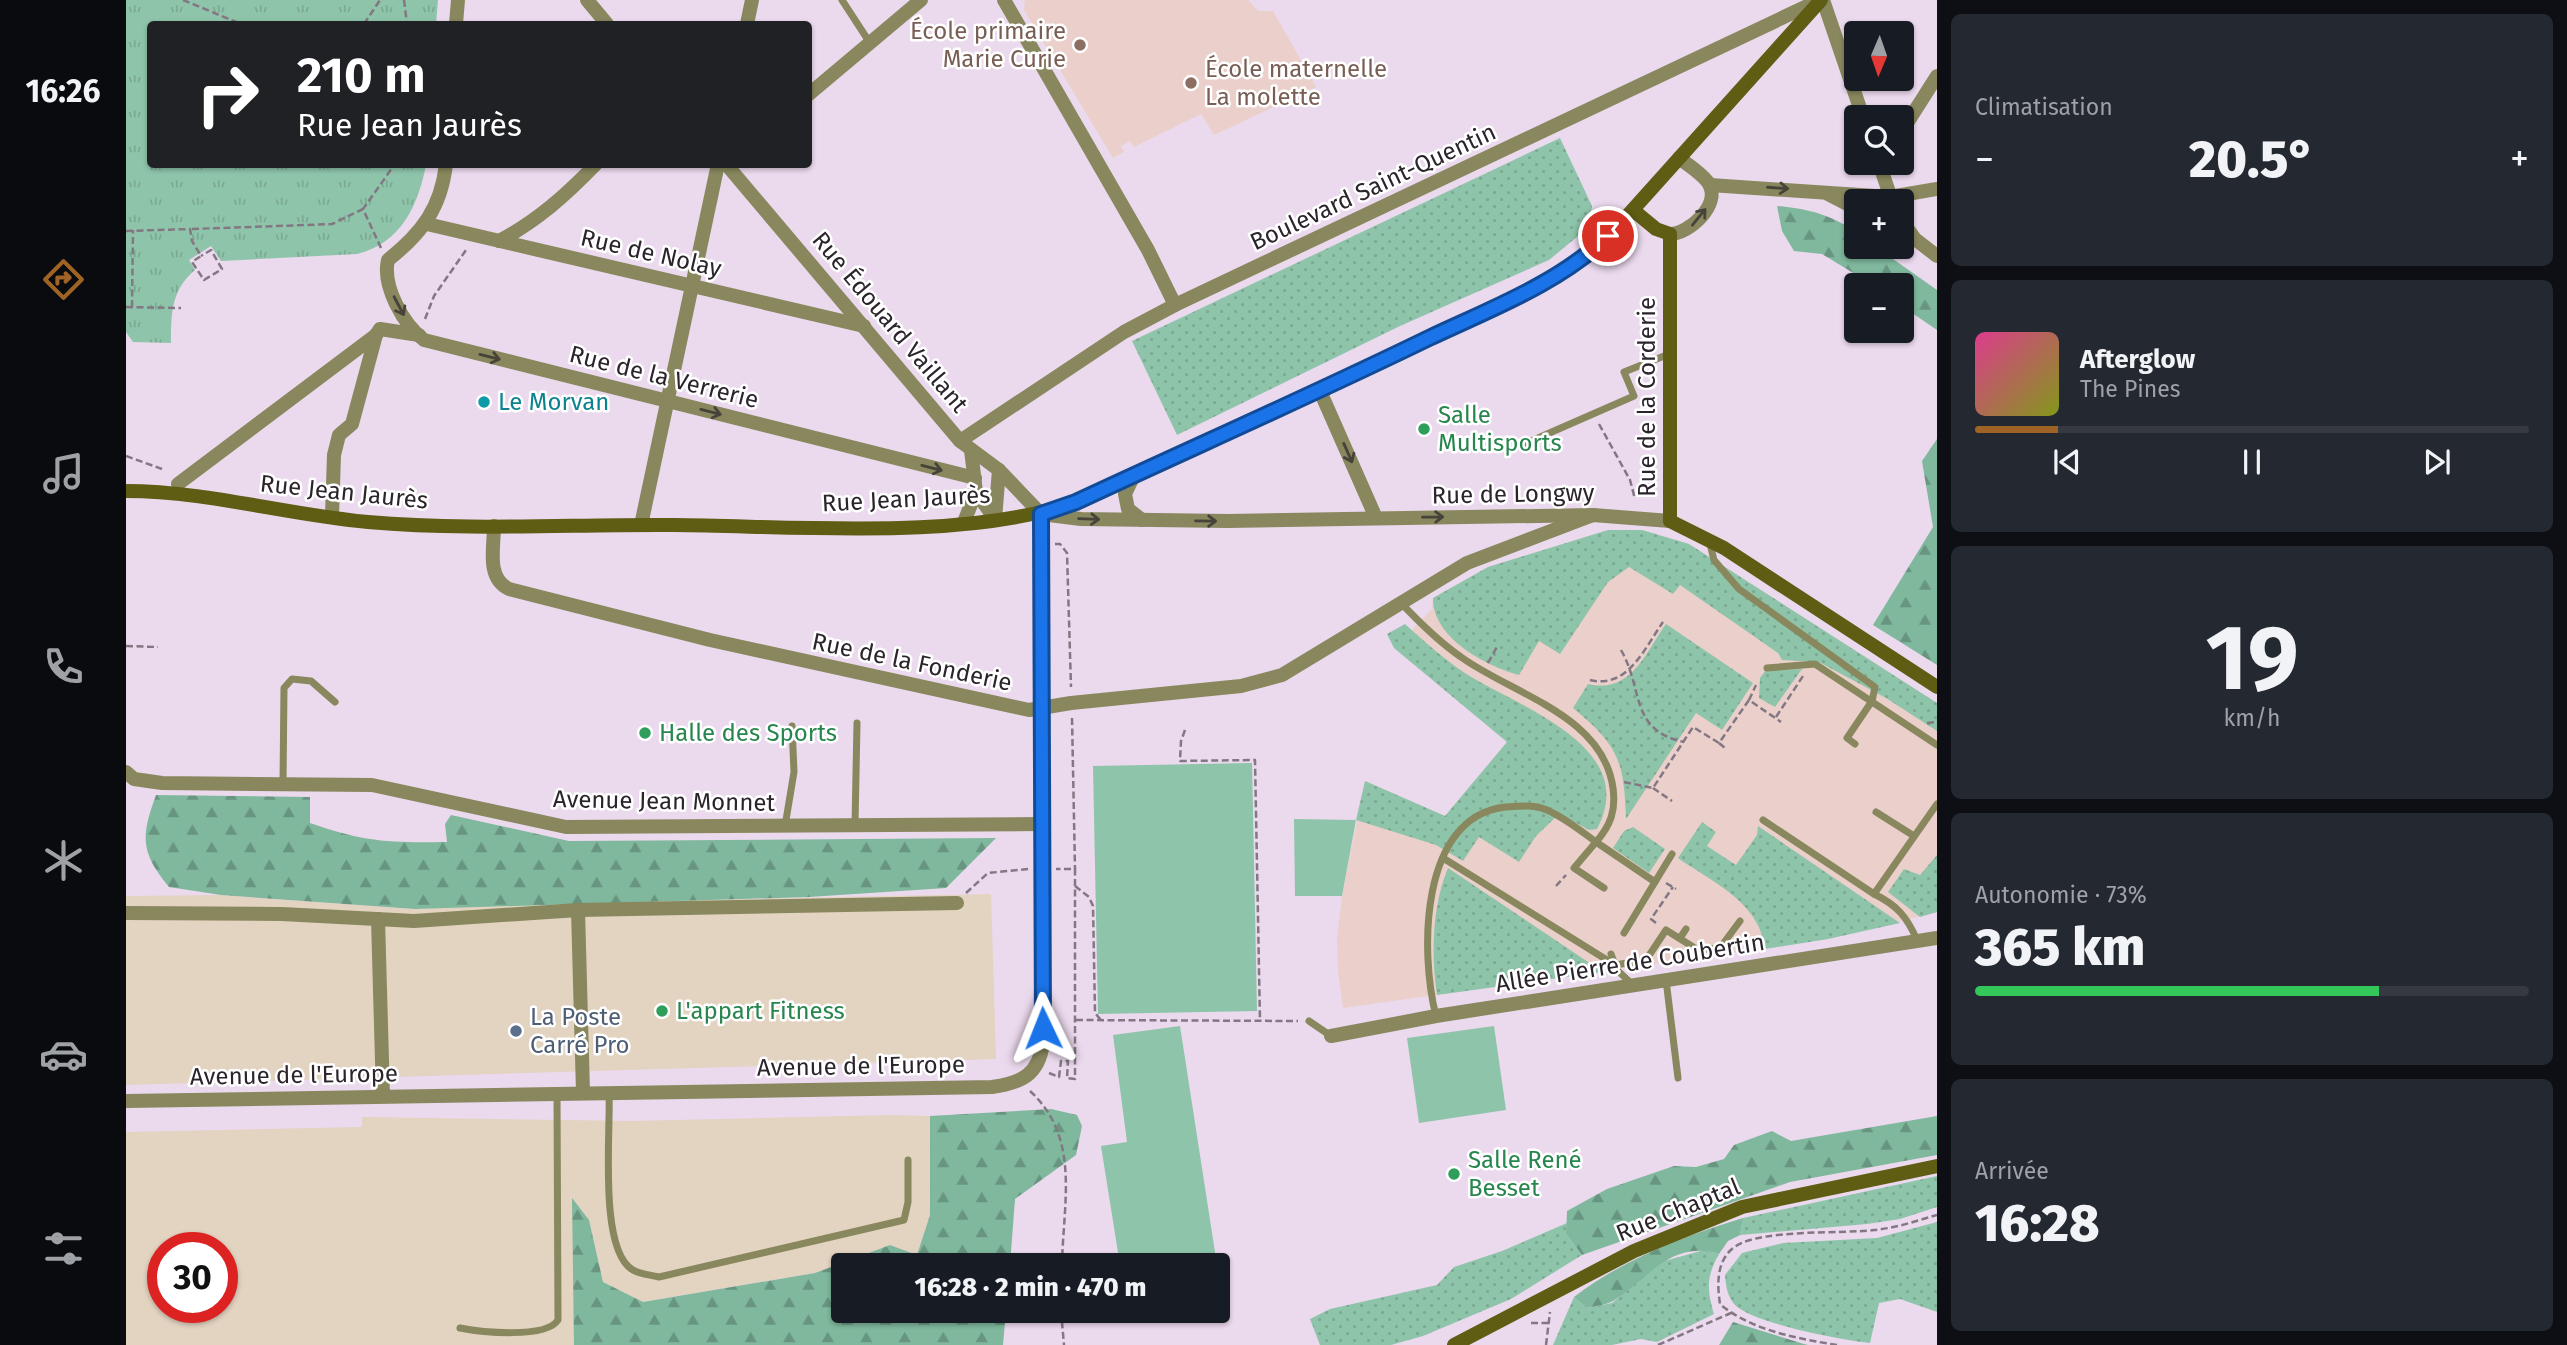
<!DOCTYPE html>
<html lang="fr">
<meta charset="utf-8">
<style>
body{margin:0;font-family:"Fira Sans",sans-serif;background:#242831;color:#f1f3f6;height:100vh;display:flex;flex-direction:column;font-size:26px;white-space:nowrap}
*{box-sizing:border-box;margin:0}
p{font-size:23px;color:#9ea1a6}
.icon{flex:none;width:38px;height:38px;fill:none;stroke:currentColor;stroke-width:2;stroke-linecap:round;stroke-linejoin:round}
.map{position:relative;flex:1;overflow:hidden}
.drawer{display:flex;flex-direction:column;gap:14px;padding:14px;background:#0d0f14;width:630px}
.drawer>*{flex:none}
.hud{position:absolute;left:21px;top:21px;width:665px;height:147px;border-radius:7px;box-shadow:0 2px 5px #0004;background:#202124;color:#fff;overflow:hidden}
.needle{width:46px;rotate:182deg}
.fabs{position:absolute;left:1718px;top:21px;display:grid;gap:14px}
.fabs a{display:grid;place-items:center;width:70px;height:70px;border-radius:7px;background:#171b24;box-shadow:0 2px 5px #0004;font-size:35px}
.speed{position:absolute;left:21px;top:1232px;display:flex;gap:14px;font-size:35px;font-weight:700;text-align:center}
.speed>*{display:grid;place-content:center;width:91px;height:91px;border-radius:50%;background:#171b24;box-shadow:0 2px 5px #0004;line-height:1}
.speed .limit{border:10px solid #d22;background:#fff;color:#111}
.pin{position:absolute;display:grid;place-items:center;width:60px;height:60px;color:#fff;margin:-30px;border:4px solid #fff;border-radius:50%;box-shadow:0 2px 7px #0007}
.me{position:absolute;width:77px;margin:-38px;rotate:358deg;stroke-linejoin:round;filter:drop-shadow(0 0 5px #0008)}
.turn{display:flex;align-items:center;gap:24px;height:147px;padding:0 35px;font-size:32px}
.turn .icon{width:91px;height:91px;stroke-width:2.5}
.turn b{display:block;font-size:49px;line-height:60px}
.big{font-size:52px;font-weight:800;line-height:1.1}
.drawer .widget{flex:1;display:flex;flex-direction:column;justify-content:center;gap:10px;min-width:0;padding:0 24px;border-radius:10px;background:#242831}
.drawer .dial{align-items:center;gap:0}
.dial b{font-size:91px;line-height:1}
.song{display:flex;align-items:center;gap:21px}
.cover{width:84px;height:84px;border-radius:10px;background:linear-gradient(135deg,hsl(330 70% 55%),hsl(70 70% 35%))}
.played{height:7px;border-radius:4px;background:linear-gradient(90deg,#9f6325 15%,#363941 15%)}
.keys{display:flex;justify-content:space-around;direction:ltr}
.heat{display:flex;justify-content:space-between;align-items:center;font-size:38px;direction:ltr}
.charge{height:10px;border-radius:5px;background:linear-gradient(90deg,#34c759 73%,#363941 0)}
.trip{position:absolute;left:705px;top:1253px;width:399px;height:70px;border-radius:7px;background:#171b24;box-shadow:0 2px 5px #0004;font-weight:800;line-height:70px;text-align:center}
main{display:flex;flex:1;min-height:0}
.tabs{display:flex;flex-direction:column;width:126px;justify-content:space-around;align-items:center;background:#090b0e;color:#9ea1a6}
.tabs .icon{width:49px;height:49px}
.tabs .selected{color:#9f6325}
.tabs b{font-size:32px;color:#f1f3f6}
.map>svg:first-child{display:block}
</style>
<main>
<nav class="tabs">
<b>16:26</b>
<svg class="icon selected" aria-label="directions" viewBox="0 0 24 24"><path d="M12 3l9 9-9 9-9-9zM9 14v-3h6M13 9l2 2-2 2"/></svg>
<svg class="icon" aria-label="music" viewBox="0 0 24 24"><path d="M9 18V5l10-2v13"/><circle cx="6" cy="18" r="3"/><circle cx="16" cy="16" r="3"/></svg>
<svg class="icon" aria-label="phone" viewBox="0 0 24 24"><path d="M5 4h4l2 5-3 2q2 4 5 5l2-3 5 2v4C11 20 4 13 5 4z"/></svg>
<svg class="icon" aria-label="climate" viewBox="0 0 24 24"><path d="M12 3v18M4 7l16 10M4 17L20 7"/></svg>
<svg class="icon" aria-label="car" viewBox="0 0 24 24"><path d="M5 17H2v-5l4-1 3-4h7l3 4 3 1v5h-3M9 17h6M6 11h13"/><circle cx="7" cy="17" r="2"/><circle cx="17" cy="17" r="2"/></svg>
<svg class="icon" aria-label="filters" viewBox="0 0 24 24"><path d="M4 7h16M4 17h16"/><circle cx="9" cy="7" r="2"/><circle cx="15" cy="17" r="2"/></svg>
</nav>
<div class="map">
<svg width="1811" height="1345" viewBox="0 0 1811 1345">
<defs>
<pattern id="grass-dots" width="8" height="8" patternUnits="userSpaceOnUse" patternTransform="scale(1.75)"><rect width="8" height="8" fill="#8ec5aa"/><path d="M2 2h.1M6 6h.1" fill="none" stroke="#7ba992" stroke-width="1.8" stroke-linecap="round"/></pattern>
<pattern id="forest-firs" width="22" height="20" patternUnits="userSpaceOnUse" patternTransform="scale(1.75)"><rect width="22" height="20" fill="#7fb89d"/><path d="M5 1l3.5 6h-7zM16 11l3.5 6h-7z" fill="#689580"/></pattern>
<pattern id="park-tufts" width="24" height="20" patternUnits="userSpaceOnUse" patternTransform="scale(1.75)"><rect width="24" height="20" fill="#8ec5aa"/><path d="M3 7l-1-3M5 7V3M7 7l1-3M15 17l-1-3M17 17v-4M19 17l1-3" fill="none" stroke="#7ba992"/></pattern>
</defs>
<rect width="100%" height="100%" fill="#ebd9ed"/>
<!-- industrial -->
<g fill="#e3d3c1" fill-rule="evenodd">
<polygon points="865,894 870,1059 0,1085 0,896 95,895 289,909 456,902"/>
<path d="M765,1115L804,1116V1215L791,1255L764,1245L689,1273L517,1302L477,1282L463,1220L448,1345H0V1132L236,1127V1117L506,1121ZM37,1248H96V1307H37Z"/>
</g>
<!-- education -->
<g fill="#eacfcb">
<polygon points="899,0 1122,0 1132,11 1147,11 1190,87 1088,135 1075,114 1008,147 1004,141 995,146 998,152 987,158 898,10"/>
<polygon points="1482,530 1516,530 1563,544 1811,703 1811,912 1702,939 1217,1008 1212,972 1211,940 1216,896 1239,781 1319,816 1381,742 1268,648 1306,609 1307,598 1362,567"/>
</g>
<!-- grass -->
<g fill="url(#grass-dots)">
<polygon points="1434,138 1466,206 1463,227 1423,260 1274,326 1051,435 1006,341"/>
<path d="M1482,530H1516L1563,544L1811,703V731L1760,698L1693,662L1656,660L1652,653L1554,585L1547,594L1503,567L1482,582L1434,654L1413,641L1393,675C1359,666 1306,637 1307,598L1362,567Z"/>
<path d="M1279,624C1300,643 1322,663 1347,678C1399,709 1514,749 1471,829L1463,830L1433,814L1410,836L1393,862L1353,837L1337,861L1310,845L1230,820L1239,781L1319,816L1381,742L1268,648L1261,634Z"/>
<path d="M1540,624L1627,683L1596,730L1570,713L1500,819C1498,761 1493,746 1447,708L1462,684C1505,694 1518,655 1540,624Z"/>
<polygon points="1676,669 1649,707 1633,698 1634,678 1640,670"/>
<path d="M1576,822L1590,832L1581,846L1610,865L1631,835L1632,826L1774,923L1702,939L1639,949C1634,902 1586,882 1552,858Z"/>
<polygon points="1507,827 1539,849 1523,873 1487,848 1498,831"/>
<polygon points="1811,855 1811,912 1794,917 1762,892 1778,869 1794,875"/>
<path d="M1322,868L1477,972L1311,995C1305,955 1306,906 1322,868Z"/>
<polygon points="1811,1176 1811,1207 1774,1219 1741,1224 1614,1235 1617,1218"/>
<path d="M1811,1222V1312L1774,1299L1753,1303L1744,1343C1716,1340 1629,1324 1609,1305C1601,1296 1600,1286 1599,1275L1616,1253L1657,1243L1751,1238Z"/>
<polygon points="1441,1223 1440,1234 1456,1255 1385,1299 1297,1336 1265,1345 1194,1345 1184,1319 1204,1309 1311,1285 1328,1267 1376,1251"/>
<path d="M1578,1250L1593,1254C1580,1277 1581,1290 1588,1314L1531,1342L1515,1339L1486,1345H1427L1448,1297L1461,1308L1486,1303L1535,1262Z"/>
</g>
<!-- forest -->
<g fill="url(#forest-firs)">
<path d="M1651,206C1681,209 1705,214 1731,233V247H1750L1811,290V330L1776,306V285H1747L1696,254L1668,251L1656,231Z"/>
<polygon points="1811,439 1811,665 1747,625 1807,527 1796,461"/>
<path d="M30,795L184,797V823C238,842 264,843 321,842L319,824L325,815L443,841L870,838L820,888L683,897L289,909L95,895L43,887C14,852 15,836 30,795Z"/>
<polygon points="925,1109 951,1115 956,1126 950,1155 889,1199 884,1265 718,1265 718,1311 880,1311 877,1345 448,1345 446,1198 463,1220 477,1282 517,1302 689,1273 764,1245 791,1255 804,1215 804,1116"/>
<polygon points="1811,1116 1811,1155 1664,1182 1456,1255 1440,1234 1441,1211 1481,1189 1548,1166 1570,1167 1598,1159 1608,1145 1646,1131 1665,1141"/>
<path d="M1617,1218L1614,1235L1602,1241L1593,1254C1544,1239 1522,1280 1487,1301C1480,1305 1469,1306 1461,1308L1448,1297C1497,1259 1559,1236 1617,1218Z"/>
<polygon points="1607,1322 1678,1344 1682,1345 1593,1345"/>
</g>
<!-- park -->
<path fill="url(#park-tufts)" d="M0,0H312L310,24H24V164L300,165C292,206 275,243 231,254L95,261L85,246L63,260L69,270C45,290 45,314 45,343L7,342L0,332Z"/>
<!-- pitch -->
<g fill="#8ec5aa">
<polygon points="1126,763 1131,1011 972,1014 967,766"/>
<polygon points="1168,819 1230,820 1216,896 1169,896"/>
<polygon points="1054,1026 1091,1265 994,1265 975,1146 1001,1142 987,1035"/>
<polygon points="1368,1026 1380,1110 1293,1123 1281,1038"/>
</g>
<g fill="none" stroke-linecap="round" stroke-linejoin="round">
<!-- path -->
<g stroke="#837783" stroke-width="2.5" stroke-dasharray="7 3.5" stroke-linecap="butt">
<polyline points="57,0 115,24"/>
<polyline points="278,0 281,24"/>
<polyline points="238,24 254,0"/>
<polyline points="66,229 206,224 237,209"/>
<polyline points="0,231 64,229 66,241 75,256 66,262 78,280 96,269 85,250 75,256"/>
<polyline points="255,248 237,209 269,164"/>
<polyline points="0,307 55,308"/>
<polyline points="6,307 7,230"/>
<polyline points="299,319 308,296 340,250"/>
<polyline points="1473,424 1504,480 1509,499"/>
<polyline points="0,456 36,469"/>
<polyline points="929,544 934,544 941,553 945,687"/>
<polyline points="0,646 32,647"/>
<path d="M1495,650C1518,690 1503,730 1558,742"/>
<polyline points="1362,663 1372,645"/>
<path d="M1464,680C1502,689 1518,649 1537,622"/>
<polyline points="1623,700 1630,685"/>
<polyline points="1650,717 1677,676"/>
<polyline points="946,718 949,869"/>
<polyline points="1801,723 1811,722"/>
<polyline points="1059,730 1055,741 1054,761 1129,760 1134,1021"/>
<polyline points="1593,743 1599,748"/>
<polyline points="1498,782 1527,788 1567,727 1593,743 1623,700 1655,722"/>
<polyline points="1527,788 1546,801"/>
<polyline points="1540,883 1550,889"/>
<polyline points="949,886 963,897 967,906 969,1013 975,1020"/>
<polyline points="1430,886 1440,875"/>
<polyline points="840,893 862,873 902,869"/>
<polyline points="1530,923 1525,919 1547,887"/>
<polyline points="950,1020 1172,1021"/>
<polyline points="923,1073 933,1077 935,1061 942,1061 941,1078 949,1079 949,869 930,869"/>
<path d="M904,1091C955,1138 937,1203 936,1265"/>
<polyline points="935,1311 938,1345"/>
<polyline points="1405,1323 1423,1323"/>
<polyline points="1420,1345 1424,1312"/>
<polyline points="1532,1345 1605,1313"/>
<path d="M1711,1345C1673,1339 1624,1330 1594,1304C1591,1284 1590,1259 1610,1246C1636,1229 1715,1234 1748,1230C1770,1228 1790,1221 1811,1215"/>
</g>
<!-- lane -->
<g stroke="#88875d" stroke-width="7">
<polyline points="716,0 744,43"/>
<polyline points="1396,445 1508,396 1498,372 1543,354"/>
<polyline points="1584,544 1588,560 1613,589 1749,687 1746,701 1721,738 1729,744"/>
<path d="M1275,603C1293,622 1313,642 1335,657C1386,694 1477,715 1487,788C1490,810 1485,825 1470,842C1455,831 1439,818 1421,810C1408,804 1393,806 1379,807C1293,817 1294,954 1310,1016"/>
<polyline points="1641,668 1689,664 1811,745"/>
<polyline points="157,784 158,688 166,679 185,681 209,702"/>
<polyline points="1750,812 1788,836"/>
<polyline points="1637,820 1748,894"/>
<polyline points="729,825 731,723"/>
<polyline points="659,826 668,772 666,726"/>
<polyline points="1317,858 1489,965 1520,960 1540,930 1572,950 1594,948 1614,921"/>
<polyline points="1478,888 1448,868 1470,842 1529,882"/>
<polyline points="1498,933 1546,854"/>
<polyline points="1554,938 1560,929"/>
<path d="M1791,940C1781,917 1771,905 1748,894L1811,804"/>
<polyline points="1485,954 1491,970 1506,984"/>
<polyline points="1540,980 1552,1078"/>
<polyline points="1183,1021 1205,1036"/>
<path d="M483,1093C485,1130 472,1250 507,1270C513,1274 525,1275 533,1277L778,1220L782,1202V1160"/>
<path d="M334,1328C354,1332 420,1339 432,1320L431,1094"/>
</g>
<!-- street -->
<g stroke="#88875d" stroke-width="14">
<polyline points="461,0 481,24"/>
<polyline points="878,0 1022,250 1049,305"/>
<polyline points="1697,0 1737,117"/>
<polyline points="330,24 332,0"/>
<polyline points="621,24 626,0"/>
<polyline points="682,95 795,0"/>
<polyline points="1776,131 1811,76"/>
<polyline points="1753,163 1766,201"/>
<path d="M320,164C315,208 296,233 262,260C256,286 277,324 298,340L849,478"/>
<polyline points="600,164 834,441 873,470 915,514"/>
<polyline points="1584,185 1764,197 1811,189"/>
<polyline points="1702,194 1731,209"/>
<polyline points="1776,221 1789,239 1811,256"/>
<polyline points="301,224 738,326"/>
<path d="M1544,234C1563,234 1595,205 1583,184C1577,174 1562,165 1553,158"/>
<path d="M373,241C411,221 440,195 470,164"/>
<polyline points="1194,391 1250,518"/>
<polyline points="834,441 998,332 1049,305 1694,0"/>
<polyline points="845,450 850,492 869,519"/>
<polyline points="1008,475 999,494 1002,509 1016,520"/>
<polyline points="52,484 250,335"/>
<polyline points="915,514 955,519 1102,521 1467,515 1544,521"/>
<polyline points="206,516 208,455 213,435 226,424 250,335 254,329 293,335"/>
<polyline points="869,519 873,470"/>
<polyline points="838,522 850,492"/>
<polyline points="515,525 592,164"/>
<path d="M368,526C368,548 360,578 383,589L584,640L903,710L945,703L1115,686L1156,675L1341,563L1467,515"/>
<polyline points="0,772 8,779 36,783 246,785 440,827 914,824"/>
<polyline points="452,910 831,903"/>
<polyline points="0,913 156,914 288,921 452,910 457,1092"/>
<polyline points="252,919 257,1096"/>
<polyline points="1205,1036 1310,1016 1811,938"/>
<path d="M0,1101L866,1087C896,1083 913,1074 917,1043L915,514"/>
</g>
<!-- secondary -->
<g stroke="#5f5c14" stroke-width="14">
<polyline points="1507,210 1530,229 1544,234 1544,521 1598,548 1811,687"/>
<path d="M0,491C81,491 161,515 242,522C344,531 447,524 549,525C669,526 838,541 950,502L1194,391L1406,289L1447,265L1494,224L1695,0"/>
<polyline points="1328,1345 1508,1251 1616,1207 1811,1166"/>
</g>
</g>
<!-- one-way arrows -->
<defs><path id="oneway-shaft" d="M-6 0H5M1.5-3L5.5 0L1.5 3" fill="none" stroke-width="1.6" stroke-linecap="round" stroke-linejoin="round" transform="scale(1.75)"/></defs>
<g stroke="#47423a">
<use href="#oneway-shaft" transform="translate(1652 188) rotate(4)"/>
<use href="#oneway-shaft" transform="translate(1573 217) rotate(-51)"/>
<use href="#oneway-shaft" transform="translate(273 306) rotate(62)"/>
<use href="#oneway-shaft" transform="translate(364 357) rotate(14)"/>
<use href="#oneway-shaft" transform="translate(585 412) rotate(14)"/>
<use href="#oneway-shaft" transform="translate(1222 453) rotate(66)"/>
<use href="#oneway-shaft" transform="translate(806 468) rotate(14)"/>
<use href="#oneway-shaft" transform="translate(1307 517) rotate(-1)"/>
<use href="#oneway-shaft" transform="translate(963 519) rotate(2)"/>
<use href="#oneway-shaft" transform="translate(1080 521) rotate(1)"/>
</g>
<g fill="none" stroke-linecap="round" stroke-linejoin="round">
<defs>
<path id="route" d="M917,1028L915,514L950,502C1068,447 1186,395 1303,338C1364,309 1432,284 1482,236"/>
</defs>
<!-- route casing -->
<use href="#route" stroke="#114b97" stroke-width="18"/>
<!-- route -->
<use href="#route" stroke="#1a73e8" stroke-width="12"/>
</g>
<!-- markers -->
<g fill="#8d6e63" stroke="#fff" stroke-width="2.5">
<circle cx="954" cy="45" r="7"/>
<circle cx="1065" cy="83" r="7"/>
</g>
<circle fill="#0f9aa8" stroke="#fff" stroke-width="2.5" cx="358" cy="402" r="7"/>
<g fill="#2e9e5b" stroke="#fff" stroke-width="2.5">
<circle cx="1298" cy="429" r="7"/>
<circle cx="519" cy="733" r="7"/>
<circle cx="536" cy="1011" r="7"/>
<circle cx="1328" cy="1174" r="7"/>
</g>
<circle fill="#5c6f8a" stroke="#fff" stroke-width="2.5" cx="390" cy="1031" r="7"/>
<g text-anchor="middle" stroke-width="5" stroke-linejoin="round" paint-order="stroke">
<!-- education labels -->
<g font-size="24" fill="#785e54" stroke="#fff" text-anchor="end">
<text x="940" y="39">École primaire<tspan x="940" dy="28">Marie Curie</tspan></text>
<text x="1079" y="77" text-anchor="start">École maternelle<tspan x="1079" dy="28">La molette</tspan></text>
</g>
<!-- street labels -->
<g font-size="24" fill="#2b242b" stroke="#fff">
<text transform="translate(1247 187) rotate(-25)" y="8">Boulevard Saint-Quentin</text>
<text transform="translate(525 253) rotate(13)" y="8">Rue de Nolay</text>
<text transform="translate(764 322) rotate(50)" y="8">Rue Édouard Vaillant</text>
<text transform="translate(538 377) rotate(14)" y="8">Rue de la Verrerie</text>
<text transform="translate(1521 397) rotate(-90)" y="8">Rue de la Corderie</text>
<text transform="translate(218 492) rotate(6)" y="8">Rue Jean Jaurès</text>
<text transform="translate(1387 494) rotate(-1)" y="8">Rue de Longwy</text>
<text transform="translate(780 499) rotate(-3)" y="8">Rue Jean Jaurès</text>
<text transform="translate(786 662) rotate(12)" y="8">Rue de la Fonderie</text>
<text transform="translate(538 801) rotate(1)" y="8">Avenue Jean Monnet</text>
<text transform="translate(1504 963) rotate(-9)" y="8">Allée Pierre de Coubertin</text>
<text transform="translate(735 1066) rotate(-1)" y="8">Avenue de l'Europe</text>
<text transform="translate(168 1075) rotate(-1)" y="8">Avenue de l'Europe</text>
<text transform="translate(1552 1210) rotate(-22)" y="8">Rue Chaptal</text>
</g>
<!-- culture labels -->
<g font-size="24" fill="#0d838f" stroke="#fff" text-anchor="start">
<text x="372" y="410">Le Morvan</text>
</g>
<!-- leisure labels -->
<g font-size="24" fill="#27864d" stroke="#fff" text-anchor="start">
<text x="1312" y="423">Salle<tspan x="1312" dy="28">Multisports</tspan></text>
<text x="533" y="741">Halle des Sports</text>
<text x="550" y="1019">L'appart Fitness</text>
<text x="1342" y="1168">Salle René<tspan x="1342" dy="28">Besset</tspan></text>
</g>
<!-- service labels -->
<g font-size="24" fill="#4e5e75" stroke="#fff" text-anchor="start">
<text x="404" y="1025">La Poste<tspan x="404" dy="28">Carré Pro</tspan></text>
</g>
</g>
</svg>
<div class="fabs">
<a><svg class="needle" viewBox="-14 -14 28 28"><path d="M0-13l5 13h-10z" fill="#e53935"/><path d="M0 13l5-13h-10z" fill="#9ea1a6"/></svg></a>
<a><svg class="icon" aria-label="search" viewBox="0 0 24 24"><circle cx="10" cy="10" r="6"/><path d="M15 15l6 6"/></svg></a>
<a>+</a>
<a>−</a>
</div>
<div class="speed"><div class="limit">30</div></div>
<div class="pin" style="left:1482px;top:236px;background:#d93025"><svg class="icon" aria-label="arrive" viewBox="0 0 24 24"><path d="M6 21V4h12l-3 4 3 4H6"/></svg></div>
<svg class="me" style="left:917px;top:1028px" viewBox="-20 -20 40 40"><path d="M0-17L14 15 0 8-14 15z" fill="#1a73e8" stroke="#fff" stroke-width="4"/></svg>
<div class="trip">16:28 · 2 min · 470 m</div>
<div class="hud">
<div class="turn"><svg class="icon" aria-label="right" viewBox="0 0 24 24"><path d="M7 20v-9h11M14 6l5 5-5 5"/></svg><div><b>210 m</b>Rue Jean Jaurès</div></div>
</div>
</div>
<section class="drawer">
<div class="widget"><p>Climatisation</p>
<div class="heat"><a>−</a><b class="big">20.5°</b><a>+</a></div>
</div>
<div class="widget">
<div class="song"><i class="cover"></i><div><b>Afterglow</b><p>The Pines</p></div></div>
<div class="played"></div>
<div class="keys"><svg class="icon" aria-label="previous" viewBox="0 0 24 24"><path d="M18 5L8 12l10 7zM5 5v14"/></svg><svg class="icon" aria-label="pause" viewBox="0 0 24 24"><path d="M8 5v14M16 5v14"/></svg><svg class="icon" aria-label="next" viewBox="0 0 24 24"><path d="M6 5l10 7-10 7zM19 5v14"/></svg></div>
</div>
<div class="widget dial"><b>19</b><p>km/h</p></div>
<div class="widget"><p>Autonomie · 73%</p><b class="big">365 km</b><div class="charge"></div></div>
<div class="widget"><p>Arrivée</p><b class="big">16:28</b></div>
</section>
</main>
